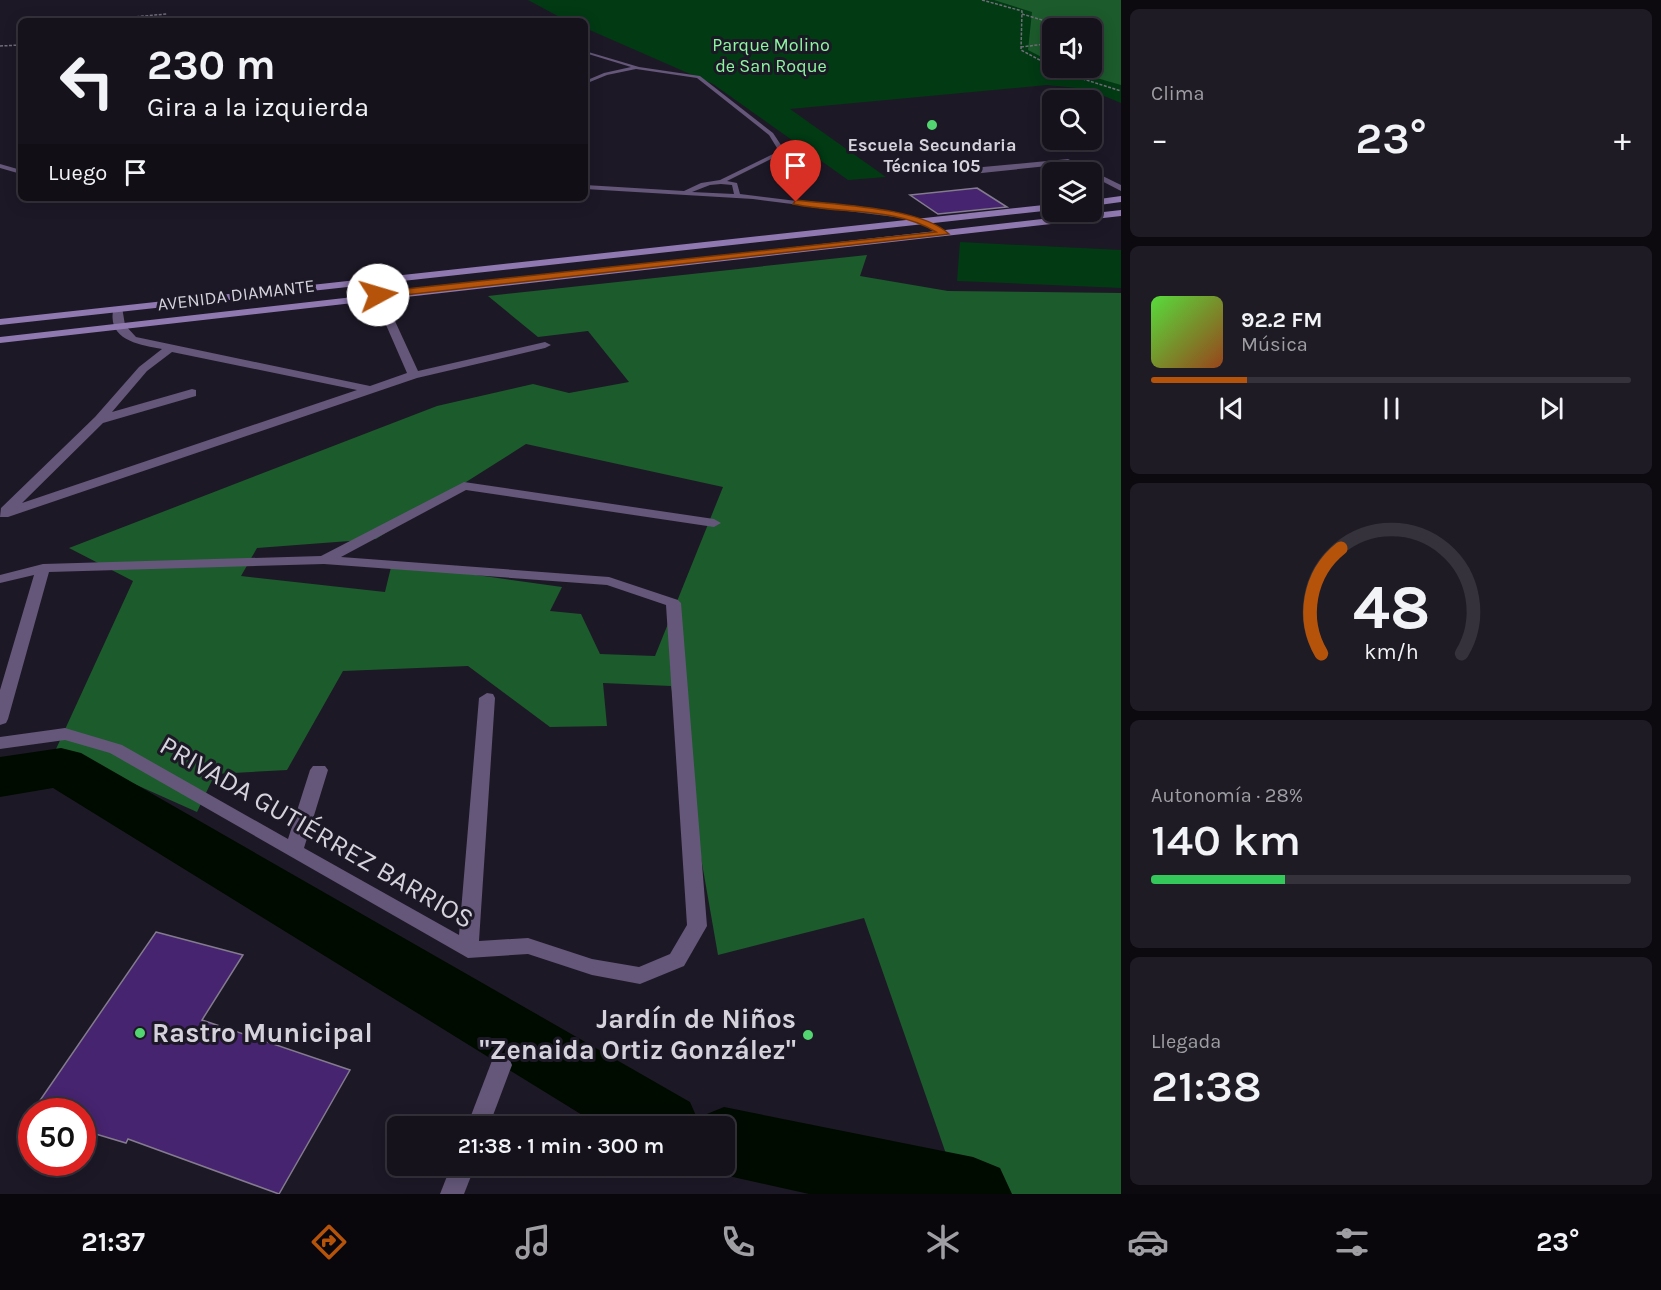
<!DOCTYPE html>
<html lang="es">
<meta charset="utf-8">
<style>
body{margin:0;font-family:Karla,sans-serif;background:#1f1b25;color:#f1f3f6;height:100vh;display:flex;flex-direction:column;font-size:22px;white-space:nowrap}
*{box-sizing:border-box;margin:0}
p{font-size:20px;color:#9e9ea3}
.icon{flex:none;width:33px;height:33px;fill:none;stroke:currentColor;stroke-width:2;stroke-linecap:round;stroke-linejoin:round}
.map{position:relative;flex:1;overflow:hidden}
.drawer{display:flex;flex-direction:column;gap:9px;padding:9px;background:#0c0a0f;width:540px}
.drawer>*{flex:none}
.banner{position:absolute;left:18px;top:18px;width:570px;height:183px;border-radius:9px;box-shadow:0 3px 15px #0003,0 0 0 2px #35323b;background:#16121c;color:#f1f3f6;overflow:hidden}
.controls{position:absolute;left:1042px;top:18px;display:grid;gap:12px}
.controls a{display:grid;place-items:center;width:60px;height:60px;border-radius:9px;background:#16121c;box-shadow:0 3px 15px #0003,0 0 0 2px #35323b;font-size:30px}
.speed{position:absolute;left:18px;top:1098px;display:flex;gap:12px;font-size:30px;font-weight:700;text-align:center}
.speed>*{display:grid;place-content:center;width:78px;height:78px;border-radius:50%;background:#16121c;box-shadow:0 3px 15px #0003,0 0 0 2px #35323b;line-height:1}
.speed .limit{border:9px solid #d22;background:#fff;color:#111}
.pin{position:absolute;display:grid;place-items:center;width:51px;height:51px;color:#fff;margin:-62px -26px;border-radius:50% 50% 50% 0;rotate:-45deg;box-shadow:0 0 6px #0007}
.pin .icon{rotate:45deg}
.me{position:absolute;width:66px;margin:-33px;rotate:84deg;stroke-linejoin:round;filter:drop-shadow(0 0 4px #0008)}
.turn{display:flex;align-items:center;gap:21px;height:126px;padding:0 30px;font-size:27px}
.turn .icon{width:78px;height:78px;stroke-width:2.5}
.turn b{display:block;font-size:42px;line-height:51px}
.then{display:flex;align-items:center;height:57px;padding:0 30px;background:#0003;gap:12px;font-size:22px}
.big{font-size:45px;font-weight:600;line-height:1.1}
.drawer .card{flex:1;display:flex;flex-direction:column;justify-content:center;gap:9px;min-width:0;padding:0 21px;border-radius:9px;background:#1f1b25}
.drawer .dial{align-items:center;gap:0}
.dial svg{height:156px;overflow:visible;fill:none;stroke:#35323b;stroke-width:7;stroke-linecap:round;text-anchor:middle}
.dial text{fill:#f1f3f6;stroke:none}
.song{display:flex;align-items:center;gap:18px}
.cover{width:72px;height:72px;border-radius:9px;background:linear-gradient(135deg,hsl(110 70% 55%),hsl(20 70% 35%))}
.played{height:6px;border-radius:3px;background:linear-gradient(90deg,#b45309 20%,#35323b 20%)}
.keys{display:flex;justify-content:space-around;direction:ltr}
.heat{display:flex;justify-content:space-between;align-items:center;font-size:33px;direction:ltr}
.charge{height:9px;border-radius:4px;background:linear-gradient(90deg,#34c759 28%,#35323b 0)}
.trip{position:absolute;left:387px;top:1116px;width:348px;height:60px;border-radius:9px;background:#16121c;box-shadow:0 3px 15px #0003,0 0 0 2px #35323b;font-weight:600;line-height:60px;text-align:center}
.tabs{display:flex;height:96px;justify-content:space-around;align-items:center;background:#09070b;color:#9e9ea3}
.tabs .icon{width:42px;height:42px}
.tabs .current{color:#b45309}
.tabs b{font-size:27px;color:#f1f3f6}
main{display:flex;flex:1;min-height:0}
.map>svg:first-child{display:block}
</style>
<main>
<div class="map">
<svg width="1121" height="1194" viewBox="0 0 1121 1194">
<rect width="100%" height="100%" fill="#1d1826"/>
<!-- green -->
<g fill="#023a14" fill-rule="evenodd">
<path d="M528,0H1121V103L1087,89L1047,85L790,109L886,177L848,180L713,84L585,28V21H567ZM1053,28H1092V68H1053Z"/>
<polygon points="960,242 1121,250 1121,288 957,281"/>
</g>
<!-- forest -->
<g fill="#1c5b2c" fill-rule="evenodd">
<polygon points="994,0 1121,0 1121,85 1062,68 1092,68 1092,28 1053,28 1053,63 1028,50 1032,12"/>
<path d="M867,255L860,276L948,291L1121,293V1194H960L864,918L718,955L671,686L603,683L607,726L550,727L468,666L343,671L287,770L215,774L197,812L56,749L133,581L69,548L437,406L533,384L569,393L629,382L588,331L538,337L488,296ZM526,444L723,487L655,656L600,654L581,614L550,611L562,587L392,563L385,592L241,576L257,548L376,539Z"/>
</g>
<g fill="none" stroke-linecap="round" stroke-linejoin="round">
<!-- river -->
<polygon fill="#000b00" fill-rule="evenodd" points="61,748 81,753 690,1102 697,1118 724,1107 973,1157 1000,1168 1012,1194 809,1194 724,1175 698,1166 724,1166 724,1126 600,1126 53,788 0,797 0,757"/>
</g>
<!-- building -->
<g fill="#47246f" stroke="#837c8e" stroke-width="1.5">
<polygon points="977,188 1007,207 938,214 910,195"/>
<polygon points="156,932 243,955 202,1020 350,1070 279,1194 128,1139 126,1143 82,1130 82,1112 32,1112"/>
</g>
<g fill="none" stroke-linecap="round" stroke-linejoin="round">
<!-- path -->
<g stroke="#716d79" stroke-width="1.5" stroke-dasharray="3 1.5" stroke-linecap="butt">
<polyline points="982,0 1022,11 1021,50 1064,73 1121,91"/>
<polyline points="1022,14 1069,28"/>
<polyline points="87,21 167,14"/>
<polyline points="0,46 21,45"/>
<polyline points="1021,47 1053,43"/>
</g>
<!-- service -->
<g fill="#645779" fill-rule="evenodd">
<path d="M585,51L639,67L700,76L773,133L783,148L777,156L727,181L737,183L740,194L903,214L926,220L948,234L943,235L922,222L903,218L753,199L585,189V185L684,191L701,183L720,180L773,154L777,148L769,135L697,78L636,69L607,75L585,84V81L604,73L631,67L585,53ZM721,184L732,185L734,194L692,192L710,185Z"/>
<polygon points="0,164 21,170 21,174 0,168"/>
</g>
<!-- minor -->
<g fill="#645779" fill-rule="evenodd">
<polygon points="1068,159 1121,185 1121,191 1092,176 1092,172 1086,172 1067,164 972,174 968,171 972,168"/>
<path d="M377,278L382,281L383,295L418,371L545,342L551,345L545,348L417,378L8,517H0L1,508L95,417L139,367L162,349C139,345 105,340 114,307H122L125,325L136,337L370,386L407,373L373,295L372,281ZM172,352L357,390L22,503L103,423L196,396V390L192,389L112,412L147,371Z"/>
<polygon points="464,482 714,519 721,523 714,527 466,490 341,557 609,577 678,600 681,603 707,926 684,966 640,984 592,975 528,954 468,958 110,753 65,740 0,749 0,737 65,728 122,745 288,839 310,770 313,766 325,766 328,770 304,848 459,935 479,698 487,693 493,694 495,698 479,941 528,938 592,959 639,967 670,954 687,925 666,605 607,585 324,564 49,572 8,719 6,723 0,725 0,690 34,575 0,583 0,575 43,564 321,556"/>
<polygon points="501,1055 509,1058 512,1065 489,1126 467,1126 493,1058"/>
<polygon points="451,1166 475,1166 464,1194 440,1194"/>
</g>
<!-- secondary -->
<g fill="#8f79b0" fill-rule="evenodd">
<polygon points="1121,196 1121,202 1092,206 1092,200"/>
<polygon points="1053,204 1053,210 0,325 0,319"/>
<polygon points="1121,210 1121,216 0,343 0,337"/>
</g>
</g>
<!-- route -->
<path fill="#b45309" stroke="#753606" stroke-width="1.5" d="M796,200C836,205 920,207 949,234L378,298L373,295L378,292L936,232C896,207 839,214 793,204Z"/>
<!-- markers -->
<g fill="#53d672" stroke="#1d1826" stroke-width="2">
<circle cx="932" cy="125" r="6"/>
<circle cx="140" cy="1033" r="6"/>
<circle cx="808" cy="1035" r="6"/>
</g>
<g text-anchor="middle" stroke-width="6" stroke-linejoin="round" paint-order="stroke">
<!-- far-park labels -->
<g font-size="18" fill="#8df6a0" stroke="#1d1826">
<text x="771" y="51">Parque Molino<tspan x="771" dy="21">de San Roque</tspan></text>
</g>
<!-- far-poi labels -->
<g font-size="18" font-weight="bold" fill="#d5d2dc" stroke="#1d1826">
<text x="932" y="151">Escuela Secundaria<tspan x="932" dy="21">Técnica 105</tspan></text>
</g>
<!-- far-street labels -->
<g font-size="18" fill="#d5d2dc" stroke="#1d1826">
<text transform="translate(236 295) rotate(-7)" y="6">AVENIDA DIAMANTE</text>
</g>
<!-- near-street labels -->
<g font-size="27" fill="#d5d2dc" stroke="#1d1826">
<text transform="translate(317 832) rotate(30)" y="9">PRIVADA GUTIÉRREZ BARRIOS</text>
</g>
<!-- near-poi labels -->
<g font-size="27" font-weight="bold" fill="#d5d2dc" stroke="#1d1826" text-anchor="end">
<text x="796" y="1028">Jardín de Niños<tspan x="796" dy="31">"Zenaida Ortiz González"</tspan></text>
<text x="152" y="1042" text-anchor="start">Rastro Municipal</text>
</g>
</g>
</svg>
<div class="controls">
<a><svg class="icon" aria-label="sound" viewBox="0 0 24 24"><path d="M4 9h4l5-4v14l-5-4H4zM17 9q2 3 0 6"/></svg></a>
<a><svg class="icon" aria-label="search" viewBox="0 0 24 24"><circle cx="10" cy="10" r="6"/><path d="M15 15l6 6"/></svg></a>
<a><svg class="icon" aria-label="layers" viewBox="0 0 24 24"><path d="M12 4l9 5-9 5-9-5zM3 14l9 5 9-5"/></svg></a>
</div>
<div class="speed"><div class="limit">50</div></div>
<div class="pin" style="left:796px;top:202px;background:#d93025"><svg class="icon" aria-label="arrive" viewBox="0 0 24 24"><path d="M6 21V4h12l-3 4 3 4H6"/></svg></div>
<svg class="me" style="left:378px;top:295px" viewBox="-20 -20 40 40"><circle r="19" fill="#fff"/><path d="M0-13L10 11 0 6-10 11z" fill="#b45309"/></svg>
<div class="trip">21:38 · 1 min · 300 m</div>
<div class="banner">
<div class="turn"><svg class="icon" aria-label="left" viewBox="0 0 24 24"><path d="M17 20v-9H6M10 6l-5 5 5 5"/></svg><div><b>230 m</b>Gira a la izquierda</div></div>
<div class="then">Luego<svg class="icon" aria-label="arrive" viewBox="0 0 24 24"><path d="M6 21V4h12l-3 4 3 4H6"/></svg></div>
</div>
</div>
<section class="drawer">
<div class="card"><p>Clima</p>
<div class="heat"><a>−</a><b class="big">23°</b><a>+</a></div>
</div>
<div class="card">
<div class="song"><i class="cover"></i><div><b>92.2 FM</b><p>Música</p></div></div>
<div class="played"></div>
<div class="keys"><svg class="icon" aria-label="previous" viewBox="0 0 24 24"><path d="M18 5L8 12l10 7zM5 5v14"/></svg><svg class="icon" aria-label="pause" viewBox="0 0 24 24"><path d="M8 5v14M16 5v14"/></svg><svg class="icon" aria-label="next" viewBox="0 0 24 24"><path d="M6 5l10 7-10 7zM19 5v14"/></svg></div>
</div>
<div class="card dial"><svg viewBox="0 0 100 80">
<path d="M14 69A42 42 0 1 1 86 69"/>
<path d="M14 69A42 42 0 0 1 24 15" stroke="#b45309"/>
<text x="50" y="56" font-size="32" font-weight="700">48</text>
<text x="50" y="72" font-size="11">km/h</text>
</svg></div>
<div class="card"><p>Autonomía · 28%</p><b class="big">140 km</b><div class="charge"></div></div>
<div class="card"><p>Llegada</p><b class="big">21:38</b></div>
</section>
</main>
<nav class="tabs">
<b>21:37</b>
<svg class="icon current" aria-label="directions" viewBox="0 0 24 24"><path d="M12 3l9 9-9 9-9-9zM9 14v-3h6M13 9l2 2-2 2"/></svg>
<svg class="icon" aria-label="music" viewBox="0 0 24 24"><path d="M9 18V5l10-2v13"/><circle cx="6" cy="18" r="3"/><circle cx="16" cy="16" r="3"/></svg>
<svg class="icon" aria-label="phone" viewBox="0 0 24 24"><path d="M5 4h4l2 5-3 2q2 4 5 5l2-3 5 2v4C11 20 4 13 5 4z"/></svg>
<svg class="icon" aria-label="climate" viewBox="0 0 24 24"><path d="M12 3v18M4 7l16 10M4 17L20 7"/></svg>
<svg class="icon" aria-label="car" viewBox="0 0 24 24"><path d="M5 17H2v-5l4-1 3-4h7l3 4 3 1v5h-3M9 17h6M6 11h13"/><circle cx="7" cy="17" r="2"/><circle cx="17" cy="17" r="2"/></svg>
<svg class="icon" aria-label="filters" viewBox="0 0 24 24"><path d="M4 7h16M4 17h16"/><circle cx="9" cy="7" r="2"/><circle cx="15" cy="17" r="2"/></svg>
<b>23°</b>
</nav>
